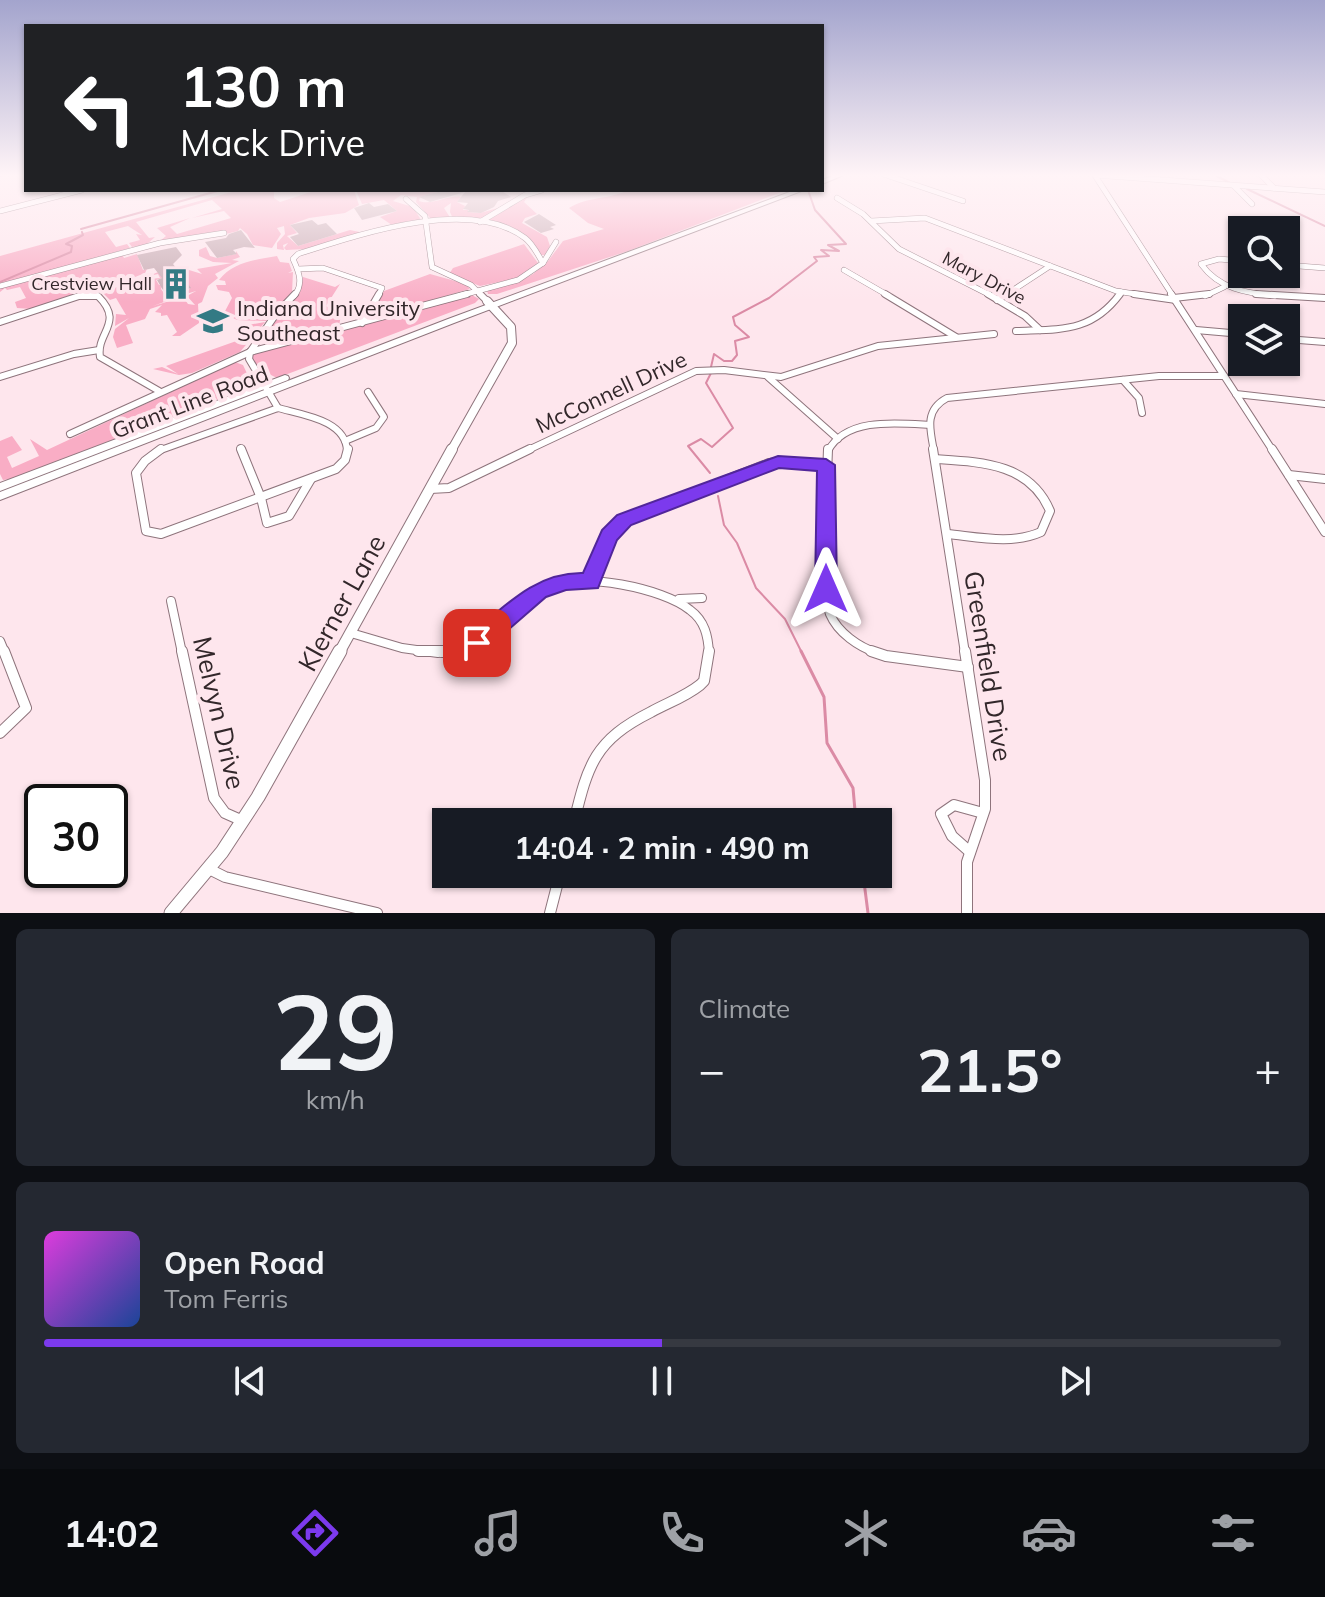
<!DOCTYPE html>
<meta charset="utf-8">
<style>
body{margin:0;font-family:Mulish,sans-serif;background:#242831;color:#f1f3f6;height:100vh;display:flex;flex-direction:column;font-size:30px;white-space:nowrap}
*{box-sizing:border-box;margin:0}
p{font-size:26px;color:#9ea1a6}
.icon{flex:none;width:44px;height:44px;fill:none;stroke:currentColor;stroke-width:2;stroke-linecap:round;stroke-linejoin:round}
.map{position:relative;height:913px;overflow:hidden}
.panel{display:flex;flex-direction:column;gap:16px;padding:16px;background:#0d0f14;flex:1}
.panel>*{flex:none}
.hud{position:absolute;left:24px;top:24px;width:800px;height:168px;border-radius:0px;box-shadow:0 2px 6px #0004;background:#202124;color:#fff;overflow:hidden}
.controls{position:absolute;left:1228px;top:216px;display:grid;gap:16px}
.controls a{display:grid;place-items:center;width:72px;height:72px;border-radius:0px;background:#171b24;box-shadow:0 2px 6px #0004;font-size:40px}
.speed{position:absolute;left:24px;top:784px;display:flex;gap:16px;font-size:40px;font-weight:700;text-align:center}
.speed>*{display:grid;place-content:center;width:104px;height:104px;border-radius:50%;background:#171b24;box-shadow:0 2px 6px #0004;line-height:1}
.speed .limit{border:4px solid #111;border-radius:12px;background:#fff;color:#111}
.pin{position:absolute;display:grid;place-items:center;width:68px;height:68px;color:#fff;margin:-34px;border-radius:16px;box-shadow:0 4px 12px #0006}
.me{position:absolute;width:88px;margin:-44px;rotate:0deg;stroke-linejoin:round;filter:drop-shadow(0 0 6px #0008)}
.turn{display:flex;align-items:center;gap:28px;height:168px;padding:0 24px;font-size:36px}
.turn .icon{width:104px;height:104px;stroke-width:2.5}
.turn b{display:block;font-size:56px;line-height:68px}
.big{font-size:60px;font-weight:700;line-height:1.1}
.panel .tile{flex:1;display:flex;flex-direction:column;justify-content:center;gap:12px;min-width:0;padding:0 28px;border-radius:12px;background:#242831}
.panel .dial{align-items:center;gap:0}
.dial b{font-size:104px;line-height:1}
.song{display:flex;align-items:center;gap:24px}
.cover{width:96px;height:96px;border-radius:12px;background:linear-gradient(135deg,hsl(300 70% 55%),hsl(220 70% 35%))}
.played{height:8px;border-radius:4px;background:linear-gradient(90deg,#7c3aed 50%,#363941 50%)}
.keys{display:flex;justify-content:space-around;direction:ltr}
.heat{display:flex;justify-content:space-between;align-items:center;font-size:44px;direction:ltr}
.panel .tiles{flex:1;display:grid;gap:16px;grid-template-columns:1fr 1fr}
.tile:last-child{grid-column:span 2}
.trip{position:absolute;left:432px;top:808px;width:460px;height:80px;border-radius:0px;background:#171b24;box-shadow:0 2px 6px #0004;font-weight:700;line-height:80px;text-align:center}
.tab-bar{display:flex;height:128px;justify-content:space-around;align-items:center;background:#090b0e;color:#9ea1a6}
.tab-bar .icon{width:56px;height:56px}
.tab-bar .selected{color:#7c3aed}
.tab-bar b{font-size:36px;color:#f1f3f6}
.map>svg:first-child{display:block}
</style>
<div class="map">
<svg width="1325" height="913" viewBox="0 0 1325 913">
<rect width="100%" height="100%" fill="#fee6ed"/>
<!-- green -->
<g fill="#f9adc5">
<polygon points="239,190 274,190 274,198 280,202 317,190 354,190 359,205 345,213 309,218 290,225 297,233 287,236 298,246 350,230 364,233 305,249 286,250 284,248 288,243 283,245 284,250 277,249 277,243 285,234 284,226 277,228 281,234 272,248 253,245 247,234 240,228 238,231 206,239 223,234 160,241 166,236 157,228 190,218 170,227 177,234 231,218 224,211 192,218 222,209 212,200 136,222 149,238 155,237 146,245 132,247 129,243 140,240 136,234 142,235 128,226 105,232 116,247 127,244 130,248 0,285 0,256"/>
<path d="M356,190H444L420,197L419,201C432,206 450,194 461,197L457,202L465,206L463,210H468V212L480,213L498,208L482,218L453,219L450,212L451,203L444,208L451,219L432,220L416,202L417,197L401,195L393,201L413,207L421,220L392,225L380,217L397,211L384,200L362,204Z"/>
<path d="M628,190H787L628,251L497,294H488L487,290L490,288L522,280L533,274L548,261L563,241L604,229L588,223L569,208C588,196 609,200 628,190Z"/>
<path d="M528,196L524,202L537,214L525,218L522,223L547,237L550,246L546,255H541C526,233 512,227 487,221Z"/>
<polygon points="524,244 538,263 518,278 480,286 449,274 453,268"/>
<polygon points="206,247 210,256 217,258 236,254 236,251 240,257 232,260 239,261 215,274 218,278 208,286 202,302 198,304 199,323 180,336 172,336 177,332 167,315 161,316 161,313 155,312 162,305 150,309 145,319 126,325 133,343 117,348 113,337 115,329 129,318 115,326 116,314 126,315 116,298 110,300 103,293 130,281 160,278 158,274 149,276 165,269 165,277 156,280 159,285 163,284 161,289 166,296 181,296 153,306 183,297 188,304 195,305 187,296 196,291 186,294 190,288 178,271 189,270 202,274 197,269 232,263 213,262 199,256 199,250"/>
<polygon points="122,254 124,258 137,254 143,270 147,269 145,273 103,290 82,293 31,309 17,308 15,302 26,298 20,287 7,290 5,288 0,292 0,288"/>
<path d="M277,256L280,262L289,263L292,271L288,273L293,272L292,292L266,321L237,320L224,313L232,298L229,292L218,290L216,285H226L225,281L219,280C233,262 255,260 277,256Z"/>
<polygon points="430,274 466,284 470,289 375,316 369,314 384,291"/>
<polygon points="303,277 335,287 340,284 326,306 341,315 339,326 282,341 273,340 271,324 300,292"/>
<polygon points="472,295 479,299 475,303 277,378 265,372 261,373 252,357 255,352"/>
<polygon points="265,322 240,352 192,373 179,375 153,369 162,367 178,374 166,366 242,339 238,331 241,329 237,327"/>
<polygon points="235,362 243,365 252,384 248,388 10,479 3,480 0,474 0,441 12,436 22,450 7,457 12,468 39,456 30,439 47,450"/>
</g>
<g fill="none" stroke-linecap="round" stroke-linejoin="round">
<!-- stream-far1 -->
<g stroke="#db8ba5" stroke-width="2">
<polyline points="1213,174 1230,183"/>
<polyline points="0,176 7,174"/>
<polyline points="1247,189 1325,226"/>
<polyline points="81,229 221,190"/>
<polyline points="0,282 71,252 72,246 66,244 83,235 82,232"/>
<polyline points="711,367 714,354 724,361 732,361 737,355 735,341 749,337 735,325 733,317 769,298 817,261 814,257 829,256 821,250 839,251 828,245 846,244 815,210 808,190"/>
<polyline points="710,473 688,446 701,439 712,447 733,428 706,383 711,373"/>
<polyline points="718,496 724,525 737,543 756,588 785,619 802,653"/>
</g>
<!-- stream -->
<g stroke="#db8ba5" stroke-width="3">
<polyline points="801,651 824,697 827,743 853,788 856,822"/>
<polyline points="863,874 868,913"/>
</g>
</g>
<!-- building -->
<g fill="#c9adb5">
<polygon points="445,190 500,190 511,197 498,201 494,207 481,213 467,212 469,210 463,209 468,203 457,202 465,192 430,202 419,197"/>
<polygon points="369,203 374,207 388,204 397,211 362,220 354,208"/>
<polygon points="539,214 556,225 550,227 554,229 541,233 524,222"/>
<polygon points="312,220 318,225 326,223 337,234 298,246 290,237 299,234 290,225"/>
<polygon points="241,230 255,248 244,247 233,250 237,254 217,258 205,242 226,238 229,234"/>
<polygon points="176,247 182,255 173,264 191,288 188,289 189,292 171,296 166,295 157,280 162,278 154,268 144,270 137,255"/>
</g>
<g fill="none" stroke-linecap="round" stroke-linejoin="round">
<defs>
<g id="minor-far3">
<polyline points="883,174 963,201"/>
<polyline points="1094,174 1173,296"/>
<polyline points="1260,174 1274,188"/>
<polyline points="1095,175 1325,192"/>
<polyline points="1234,186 1252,204"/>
<polyline points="837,198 863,214 899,249 992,296"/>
<polyline points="406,199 425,216 432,267 471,285 482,296"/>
<polyline points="0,211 82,190"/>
<polyline points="871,221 925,218 1116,291 1148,296"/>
<polyline points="480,222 525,195 542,190"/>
<path d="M1242,261L1219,259L1201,264C1219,289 1246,293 1275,296"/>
<polyline points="543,263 556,242"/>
<polyline points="1286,265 1325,268"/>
<polyline points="298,269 323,268 382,288 378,296"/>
<polyline points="844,270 889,296"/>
<polyline points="0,286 160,243 224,233"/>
<path d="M294,296C304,284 299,272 293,259L298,254C357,235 470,196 525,238C533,244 538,255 543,263L518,280L459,296"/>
<polyline points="1004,296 1050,266"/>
<polyline points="1118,296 1121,292"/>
<polyline points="1205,296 1224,287"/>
</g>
<g id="minor-far2">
<polyline points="480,294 487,301"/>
<polyline points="885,294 956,337"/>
<polyline points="988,294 1025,316 1040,330"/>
<polyline points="1134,294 1176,300"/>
<polyline points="1171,294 1273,451"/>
<polyline points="1256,294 1325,298"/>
<polyline points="1174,298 1209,294"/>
<polyline points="997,300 1007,294"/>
<path d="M0,322L79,296H98C125,323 96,332 100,357L159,391"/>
<polyline points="362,323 379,294"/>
<polyline points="1196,330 1242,334"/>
<path d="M1016,331C1060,329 1091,333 1120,294"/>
<polyline points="1286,339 1325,342"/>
<polyline points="250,352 249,359 278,408"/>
<polyline points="250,352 276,314 295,294"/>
<polyline points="250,352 467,294"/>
<polyline points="0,377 74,354 99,350"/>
<polyline points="768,377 838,439"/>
<polyline points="1123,380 1139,398 1142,413"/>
<polyline points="1236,394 1325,404"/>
<path d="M278,408C303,415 346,420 347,451"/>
<polyline points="70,434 250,352"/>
<polyline points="345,441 376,428 384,417 368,392"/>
<polyline points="158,451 278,408"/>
<polyline points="526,451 696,371 724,370 781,377 878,346 994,334"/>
<path d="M828,451C846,417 897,423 930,425"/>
<path d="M934,451C930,430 924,410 947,398L1159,376H1224"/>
</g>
<g id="minor-far1">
<polyline points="161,449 145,461 136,473 146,531 161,534 336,469 345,460 348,449"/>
<polyline points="241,449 261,498 267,523 289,516 311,479"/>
<path d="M828,449C827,487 819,583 830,614C838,633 859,647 877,653"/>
<polyline points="933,449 965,653"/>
<polyline points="1272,449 1325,532"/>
<path d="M935,459C981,462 1030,463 1050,511L1041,532C1012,545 978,537 947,534"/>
<polyline points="1289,475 1325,479"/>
<polyline points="430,489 449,488 530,449"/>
<polyline points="591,582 609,536 624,520 769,463 786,461 826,465"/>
<polyline points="679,599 702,598"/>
<polyline points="171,601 182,653"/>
<polyline points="351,633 402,648 438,653"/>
<polyline points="0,641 5,653"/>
<path d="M442,653C490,648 508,603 549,586C581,572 663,588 690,610C705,621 708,636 709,653"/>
</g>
<g id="minor">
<polyline points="182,651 214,798 225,813 243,821"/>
<polyline points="418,651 456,651"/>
<polyline points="871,651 886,656 968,667"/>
<polyline points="965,651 985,780 985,809 967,862 967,913"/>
<polyline points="0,733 26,708 4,651"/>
<path d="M574,822C588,764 595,740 651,712C667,703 685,697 700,685L704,681L709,651"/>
<polyline points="970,852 952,836 941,814 954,805 983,813"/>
<polyline points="209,869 225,877 377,913"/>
<polyline points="550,913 560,874"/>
</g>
<polyline id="tertiary-far2" points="451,451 512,343 511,327 487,301"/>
<polyline id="tertiary-far1" points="339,653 452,449"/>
<polyline id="tertiary" points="171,913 222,852 258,797 340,651"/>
<g id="secondary">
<polygon points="837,174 846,174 822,184 822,180"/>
<polygon points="795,190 804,190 454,323 0,500 0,492 448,319"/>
<polygon points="285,375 288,376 289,378 288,380 0,491 0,483"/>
</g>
</defs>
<!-- minor-far3 casing -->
<use href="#minor-far3" stroke="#8e747c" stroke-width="6"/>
<!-- minor-far2 casing -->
<use href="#minor-far2" stroke="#8e747c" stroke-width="8"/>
<!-- minor-far1 casing -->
<use href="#minor-far1" stroke="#8e747c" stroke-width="10"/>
<!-- minor casing -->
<use href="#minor" stroke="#8e747c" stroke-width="12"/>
<!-- tertiary-far2 casing -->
<use href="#tertiary-far2" stroke="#8e747c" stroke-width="10"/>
<!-- tertiary-far1 casing -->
<use href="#tertiary-far1" stroke="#8e747c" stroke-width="12"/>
<!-- tertiary casing -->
<use href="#tertiary" stroke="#8e747c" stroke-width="15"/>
<!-- secondary casing -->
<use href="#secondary" stroke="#8e747c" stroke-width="2"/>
<!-- minor-far3 -->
<use href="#minor-far3" stroke="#fff" stroke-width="5"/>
<!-- minor-far2 -->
<use href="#minor-far2" stroke="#fff" stroke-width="6"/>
<!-- minor-far1 -->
<use href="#minor-far1" stroke="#fff" stroke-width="8"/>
<!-- minor -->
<use href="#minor" stroke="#fff" stroke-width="10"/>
<!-- tertiary-far2 -->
<use href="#tertiary-far2" stroke="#fff" stroke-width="8"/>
<!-- tertiary-far1 -->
<use href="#tertiary-far1" stroke="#fff" stroke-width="10"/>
<!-- tertiary -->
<use href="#tertiary" stroke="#fff" stroke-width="13"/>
<!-- secondary -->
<use href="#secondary" fill="#fff" fill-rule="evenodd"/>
</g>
<!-- sky -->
<linearGradient id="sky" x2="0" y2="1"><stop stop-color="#a3a4cd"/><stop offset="0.58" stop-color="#fff4f7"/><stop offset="1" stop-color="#fff4f7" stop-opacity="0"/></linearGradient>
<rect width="1325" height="302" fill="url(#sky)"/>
<!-- route -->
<path fill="#7c3aed" stroke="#51269a" stroke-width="2" d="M778,456L826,459L835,465L837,589L833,595L826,597L818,595L815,589L817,471L779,468L631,525L617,540L598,588L566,590L546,597L485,650L477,653L469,650L465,643L469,636C504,607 535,572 583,573L602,530L617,515Z"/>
<!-- icons -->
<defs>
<symbol id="building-bare" viewBox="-9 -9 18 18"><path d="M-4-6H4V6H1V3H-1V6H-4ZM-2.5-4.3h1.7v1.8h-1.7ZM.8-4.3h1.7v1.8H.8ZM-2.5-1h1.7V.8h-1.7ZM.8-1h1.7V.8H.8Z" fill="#337a84" stroke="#fee6ed" stroke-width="2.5" paint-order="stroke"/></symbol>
<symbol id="university-bare" viewBox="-9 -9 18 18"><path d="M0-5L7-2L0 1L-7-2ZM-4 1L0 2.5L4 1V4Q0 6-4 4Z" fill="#337a84" stroke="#fee6ed" stroke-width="2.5" paint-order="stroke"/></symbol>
</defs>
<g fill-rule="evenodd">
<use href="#building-bare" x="154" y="262" width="44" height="44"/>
<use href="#university-bare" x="191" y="299" width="44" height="44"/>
</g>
<g text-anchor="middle" stroke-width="8" stroke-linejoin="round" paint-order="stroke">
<!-- far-street labels -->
<g font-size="18" fill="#32272a" stroke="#fee6ed">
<text transform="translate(984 278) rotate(28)" y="6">Mary Drive</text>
</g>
<!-- far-poi labels -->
<g font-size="18" fill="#32272a" stroke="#fee6ed" text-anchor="end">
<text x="152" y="290">Crestview Hall</text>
</g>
<!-- poi labels -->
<g font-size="22" fill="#32272a" stroke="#fee6ed" text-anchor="start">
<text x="237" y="316">Indiana University<tspan x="237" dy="25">Southeast</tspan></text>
</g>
<!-- street labels -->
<g font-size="22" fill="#32272a" stroke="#fee6ed">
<text transform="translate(611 392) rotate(-25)" y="8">McConnell Drive</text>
<text transform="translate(190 402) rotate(-21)" y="8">Grant Line Road</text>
</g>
<!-- near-street labels -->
<g font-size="26" fill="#32272a" stroke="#fee6ed">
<text transform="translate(342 603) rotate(-61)" y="9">Klerner Lane</text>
<text transform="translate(988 666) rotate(81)" y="9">Greenfield Drive</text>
<text transform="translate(219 713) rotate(77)" y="9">Melvyn Drive</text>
</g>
</g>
</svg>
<div class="controls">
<a><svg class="icon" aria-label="search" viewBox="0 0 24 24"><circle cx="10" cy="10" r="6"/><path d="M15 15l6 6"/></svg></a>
<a><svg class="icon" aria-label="layers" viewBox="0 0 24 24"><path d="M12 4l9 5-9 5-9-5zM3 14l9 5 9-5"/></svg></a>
</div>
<div class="speed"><div class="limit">30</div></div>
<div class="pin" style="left:477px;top:643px;background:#d93025"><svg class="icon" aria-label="arrive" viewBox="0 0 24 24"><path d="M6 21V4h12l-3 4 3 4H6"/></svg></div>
<svg class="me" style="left:826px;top:589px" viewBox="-20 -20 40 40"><path d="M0-17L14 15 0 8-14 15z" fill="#7c3aed" stroke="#fff" stroke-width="4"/></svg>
<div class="trip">14:04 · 2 min · 490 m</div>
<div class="hud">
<div class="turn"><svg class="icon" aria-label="left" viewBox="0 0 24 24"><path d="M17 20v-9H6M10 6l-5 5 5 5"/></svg><div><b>130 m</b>Mack Drive</div></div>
</div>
</div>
<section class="panel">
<div class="tiles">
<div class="tile dial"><b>29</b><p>km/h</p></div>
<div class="tile"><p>Climate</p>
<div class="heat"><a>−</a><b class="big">21.5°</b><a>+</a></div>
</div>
<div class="tile">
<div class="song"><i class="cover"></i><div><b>Open Road</b><p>Tom Ferris</p></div></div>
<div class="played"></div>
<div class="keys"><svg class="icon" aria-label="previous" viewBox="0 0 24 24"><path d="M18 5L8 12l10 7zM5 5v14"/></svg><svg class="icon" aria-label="pause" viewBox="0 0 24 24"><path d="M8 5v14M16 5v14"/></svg><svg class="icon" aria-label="next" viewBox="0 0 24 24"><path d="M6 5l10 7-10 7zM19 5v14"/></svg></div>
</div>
</div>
</section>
<nav class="tab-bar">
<b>14:02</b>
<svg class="icon selected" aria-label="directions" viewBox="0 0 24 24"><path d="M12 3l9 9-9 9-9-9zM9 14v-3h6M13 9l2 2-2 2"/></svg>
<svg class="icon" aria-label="music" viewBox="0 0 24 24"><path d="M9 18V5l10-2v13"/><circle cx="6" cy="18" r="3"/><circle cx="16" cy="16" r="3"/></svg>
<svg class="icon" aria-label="phone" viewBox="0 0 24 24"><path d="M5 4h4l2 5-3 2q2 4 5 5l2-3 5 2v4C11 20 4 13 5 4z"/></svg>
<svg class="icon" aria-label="climate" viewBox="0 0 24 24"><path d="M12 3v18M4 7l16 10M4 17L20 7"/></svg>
<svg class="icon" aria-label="car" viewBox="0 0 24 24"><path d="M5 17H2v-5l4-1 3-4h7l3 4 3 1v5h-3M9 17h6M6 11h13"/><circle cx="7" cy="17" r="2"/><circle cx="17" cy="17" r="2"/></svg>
<svg class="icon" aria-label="filters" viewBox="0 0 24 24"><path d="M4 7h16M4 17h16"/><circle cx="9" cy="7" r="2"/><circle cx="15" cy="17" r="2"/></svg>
</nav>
